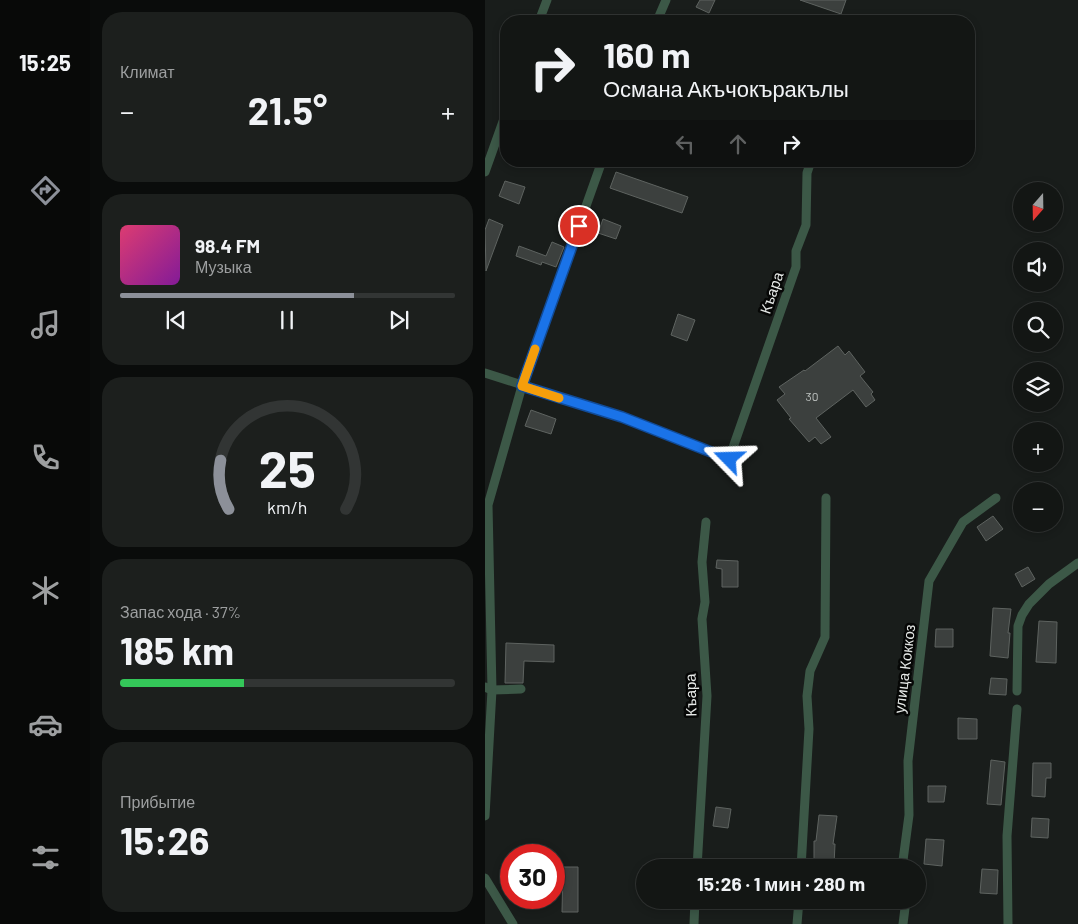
<!DOCTYPE html>
<html lang="ru">
<meta charset="utf-8">
<style>
body{margin:0;font-family:Barlow,sans-serif;background:#1c1f1d;color:#f1f3f6;height:100vh;display:flex;flex-direction:column;font-size:19px;white-space:nowrap}
*{box-sizing:border-box;margin:0}
p{font-size:16px;color:#9d9fa0}
.icon{flex:none;width:28px;height:28px;fill:none;stroke:currentColor;stroke-width:2;stroke-linecap:round;stroke-linejoin:round}
.map{position:relative;flex:1;overflow:hidden}
.drawer{display:flex;flex-direction:column;gap:12px;padding:12px;background:#0a0c0b;width:395px}
.drawer>*{flex:none}
.top-card{position:absolute;left:15px;top:15px;width:475px;height:152px;border-radius:20px;box-shadow:0 2px 8px #0003,0 0 0 1px #323534;background:#131614;color:#f1f3f6;overflow:hidden}
.needle{width:32px;rotate:200deg}
.fabs{position:absolute;left:528px;top:182px;display:grid;gap:10px}
.fabs a{display:grid;place-items:center;width:50px;height:50px;border-radius:50%;background:#131614;box-shadow:0 2px 8px #0003,0 0 0 1px #323534;font-size:25px}
.speed{position:absolute;left:15px;top:844px;display:flex;gap:10px;font-size:25px;font-weight:700;text-align:center}
.speed>*{display:grid;place-content:center;width:65px;height:65px;border-radius:50%;background:#131614;box-shadow:0 2px 8px #0003,0 0 0 1px #323534;line-height:1}
.speed .limit{border:8px solid #d22;background:#fff;color:#111}
.pin{position:absolute;display:grid;place-items:center;width:42px;height:42px;color:#fff;margin:-21px;border:2px solid #fff;border-radius:50%;box-shadow:0 1px 5px #0007}
.me{position:absolute;width:55px;margin:-28px;rotate:292deg;stroke-linejoin:round;filter:drop-shadow(0 0 4px #0008)}
.turn{display:flex;align-items:center;gap:18px;height:105px;padding:0 20px;font-size:22px}
.turn .icon{width:65px;height:65px;stroke-width:2.5}
.turn b{display:block;font-size:35px;line-height:42px}
.lanes{display:flex;align-items:center;height:48px;padding:0 20px;background:#0003;justify-content:center;gap:25px;direction:ltr}
.lanes .off{opacity:.35}
.big{font-size:38px;font-weight:700;line-height:1.1}
.drawer .tile{flex:1;display:flex;flex-direction:column;justify-content:center;gap:8px;min-width:0;padding:0 18px;border-radius:20px;background:#1c1f1d}
.drawer .dial{align-items:center;gap:0}
.dial svg{height:130px;overflow:visible;fill:none;stroke:#323534;stroke-width:7;stroke-linecap:round;text-anchor:middle}
.dial text{fill:#f1f3f6;stroke:none}
.song{display:flex;align-items:center;gap:15px}
.cover{width:60px;height:60px;border-radius:8px;background:linear-gradient(135deg,hsl(340 70% 55%),hsl(290 70% 35%))}
.played{height:5px;border-radius:2px;background:linear-gradient(90deg,#8c9099 70%,#323534 70%)}
.keys{display:flex;justify-content:space-around;direction:ltr}
.heat{display:flex;justify-content:space-between;align-items:center;font-size:28px;direction:ltr}
.charge{height:8px;border-radius:4px;background:linear-gradient(90deg,#34c759 37%,#323534 0)}
.trip{position:absolute;left:151px;top:859px;width:290px;height:50px;border-radius:25px;background:#131614;box-shadow:0 2px 8px #0003,0 0 0 1px #323534;font-weight:700;line-height:50px;text-align:center}
main{display:flex;flex:1;min-height:0}
.tabs{display:flex;flex-direction:column;width:90px;justify-content:space-around;align-items:center;background:#080908;color:#9d9fa0}
.tabs .icon{width:35px;height:35px}
.tabs .on{color:#8c9099}
.tabs b{font-size:22px;color:#f1f3f6}
.map>svg:first-child{display:block}
</style>
<main>
<nav class="tabs">
<b>15:25</b>
<svg class="icon on" aria-label="directions" viewBox="0 0 24 24"><path d="M12 3l9 9-9 9-9-9zM9 14v-3h6M13 9l2 2-2 2"/></svg>
<svg class="icon" aria-label="music" viewBox="0 0 24 24"><path d="M9 18V5l10-2v13"/><circle cx="6" cy="18" r="3"/><circle cx="16" cy="16" r="3"/></svg>
<svg class="icon" aria-label="phone" viewBox="0 0 24 24"><path d="M5 4h4l2 5-3 2q2 4 5 5l2-3 5 2v4C11 20 4 13 5 4z"/></svg>
<svg class="icon" aria-label="climate" viewBox="0 0 24 24"><path d="M12 3v18M4 7l16 10M4 17L20 7"/></svg>
<svg class="icon" aria-label="car" viewBox="0 0 24 24"><path d="M5 17H2v-5l4-1 3-4h7l3 4 3 1v5h-3M9 17h6M6 11h13"/><circle cx="7" cy="17" r="2"/><circle cx="17" cy="17" r="2"/></svg>
<svg class="icon" aria-label="filters" viewBox="0 0 24 24"><path d="M4 7h16M4 17h16"/><circle cx="9" cy="7" r="2"/><circle cx="15" cy="17" r="2"/></svg>
</nav>
<section class="drawer">
<div class="tile"><p>Климат</p>
<div class="heat"><a>−</a><b class="big">21.5°</b><a>+</a></div>
</div>
<div class="tile">
<div class="song"><i class="cover"></i><div><b>98.4 FM</b><p>Музыка</p></div></div>
<div class="played"></div>
<div class="keys"><svg class="icon" aria-label="previous" viewBox="0 0 24 24"><path d="M18 5L8 12l10 7zM5 5v14"/></svg><svg class="icon" aria-label="pause" viewBox="0 0 24 24"><path d="M8 5v14M16 5v14"/></svg><svg class="icon" aria-label="next" viewBox="0 0 24 24"><path d="M6 5l10 7-10 7zM19 5v14"/></svg></div>
</div>
<div class="tile dial"><svg viewBox="0 0 100 80">
<path d="M14 69A42 42 0 1 1 86 69"/>
<path d="M14 69A42 42 0 0 1 9 39" stroke="#8c9099"/>
<text x="50" y="56" font-size="32" font-weight="700">25</text>
<text x="50" y="72" font-size="11">km/h</text>
</svg></div>
<div class="tile"><p>Запас хода · 37%</p><b class="big">185 km</b><div class="charge"></div></div>
<div class="tile"><p>Прибытие</p><b class="big">15:26</b></div>
</section>
<div class="map">
<svg width="593" height="924" viewBox="0 0 593 924">
<rect width="100%" height="100%" fill="#191d1b"/>
<!-- building -->
<g fill="#3c403e" stroke="#5e6360">
<polygon points="215,0 230,0 224,13 211,7"/>
<polygon points="315,0 361,0 356,14"/>
<polygon points="131,172 203,197 197,213 125,188"/>
<polygon points="20,181 40,187 34,204 14,196"/>
<polygon points="4,219 18,225 1,271 0,230"/>
<polygon points="118,219 136,226 131,239 113,233"/>
<polygon points="67,242 79,247 71,267 57,262 56,265 31,256 34,246 61,256"/>
<polygon points="193,314 210,320 202,341 186,335"/>
<polygon points="353,346 360,355 364,351 380,372 375,376 388,392 386,394 390,400 381,407 368,390 331,418 346,437 336,444 330,437 324,442 304,419 306,418 292,400 300,394 294,387 319,370 320,371"/>
<polygon points="46,410 71,419 66,434 40,426"/>
<polygon points="508,516 518,529 501,541 492,527"/>
<polygon points="232,560 253,561 253,587 237,587 237,569 231,568"/>
<polygon points="543,567 550,579 537,587 530,574"/>
<polygon points="508,608 526,609 523,633 525,633 523,658 505,656"/>
<polygon points="554,621 572,622 571,663 551,662"/>
<polygon points="451,629 468,629 468,647 450,647"/>
<polygon points="21,643 69,645 69,662 39,661 38,683 20,683"/>
<polygon points="506,678 522,679 521,695 504,694"/>
<polygon points="473,718 492,719 492,739 473,739"/>
<polygon points="506,760 520,762 516,805 502,804"/>
<polygon points="548,763 566,763 566,778 561,778 560,797 547,796"/>
<polygon points="443,786 461,786 459,802 443,802"/>
<polygon points="231,807 246,809 243,828 228,826"/>
<polygon points="334,815 352,816 348,844 350,844 349,865 329,862 329,841 331,841"/>
<polygon points="547,818 564,819 563,838 546,837"/>
<polygon points="441,839 459,840 457,866 439,864"/>
<polygon points="78,867 93,867 93,912 77,912"/>
<polygon points="497,869 513,870 512,894 495,893"/>
</g>
<g fill="none" stroke-linecap="round" stroke-linejoin="round">
<!-- minor -->
<g stroke="#3c5847" stroke-width="9">
<polyline points="54,21 62,0"/>
<polyline points="172,21 181,0"/>
<polyline points="0,172 21,113"/>
<polyline points="0,373 137,417 244,459 311,267 311,251 321,225 322,173 326,161"/>
<polyline points="0,687 7,690 36,689"/>
<polyline points="532,691 533,626 537,615 544,604 564,584 593,563"/>
<polyline points="0,816 7,690 3,505 37,386 117,161"/>
<polyline points="212,868 222,696 217,619 220,602 217,562 221,522"/>
<polyline points="316,868 324,729 322,696 325,671 340,637 341,498"/>
<polyline points="417,868 424,815 423,761 444,581 478,522 511,498"/>
<polyline points="0,878 28,924"/>
<polyline points="209,924 210,900"/>
<polyline points="312,924 314,900"/>
<polyline points="418,924 421,900"/>
<polyline points="523,924 522,836 532,709"/>
</g>
</g>
<g fill="none" stroke-linecap="round" stroke-linejoin="round">
<defs>
<polyline id="route" points="94,226 37,386 137,417 244,459"/>
</defs>
<!-- route casing -->
<use href="#route" stroke="#114b97" stroke-width="12"/>
<!-- route -->
<use href="#route" stroke="#1a73e8" stroke-width="9"/>
<!-- slow -->
<polyline stroke="#f59e0b" stroke-width="9" points="50,349 37,386 74,398"/>
</g>
<g text-anchor="middle" stroke-width="5" stroke-linejoin="round" paint-order="stroke">
<!-- number labels -->
<g font-size="12" fill="#bcc0be">
<text x="327" y="401">30</text>
</g>
<!-- street labels -->
<g font-size="15" fill="#e7eae8" stroke="#060706">
<text transform="translate(287 293) rotate(-71)" y="5">Къара</text>
<text transform="translate(420 669) rotate(-83)" y="5">улица Коккоз</text>
<text transform="translate(206 695) rotate(-91)" y="5">Къара</text>
</g>
</g>
</svg>
<div class="fabs">
<a><svg class="needle" viewBox="-14 -14 28 28"><path d="M0-13l5 13h-10z" fill="#e53935"/><path d="M0 13l5-13h-10z" fill="#9d9fa0"/></svg></a>
<a><svg class="icon" aria-label="sound" viewBox="0 0 24 24"><path d="M4 9h4l5-4v14l-5-4H4zM17 9q2 3 0 6"/></svg></a>
<a><svg class="icon" aria-label="search" viewBox="0 0 24 24"><circle cx="10" cy="10" r="6"/><path d="M15 15l6 6"/></svg></a>
<a><svg class="icon" aria-label="layers" viewBox="0 0 24 24"><path d="M12 4l9 5-9 5-9-5zM3 14l9 5 9-5"/></svg></a>
<a>+</a>
<a>−</a>
</div>
<div class="speed"><div class="limit">30</div></div>
<div class="pin" style="left:94px;top:226px;background:#d93025"><svg class="icon" aria-label="arrive" viewBox="0 0 24 24"><path d="M6 21V4h12l-3 4 3 4H6"/></svg></div>
<svg class="me" style="left:244px;top:459px" viewBox="-20 -20 40 40"><path d="M0-17L14 15 0 8-14 15z" fill="#1a73e8" stroke="#fff" stroke-width="4"/></svg>
<div class="trip">15:26 · 1 мин · 280 m</div>
<div class="top-card">
<div class="turn"><svg class="icon" aria-label="right" viewBox="0 0 24 24"><path d="M7 20v-9h11M14 6l5 5-5 5"/></svg><div><b>160 m</b>Османа Акъчокъракълы</div></div>
<div class="lanes"><svg class="icon off" aria-label="left" viewBox="0 0 24 24"><path d="M17 20v-9H6M10 6l-5 5 5 5"/></svg><svg class="icon off" aria-label="ahead" viewBox="0 0 24 24"><path d="M12 20V5M6 11l6-6 6 6"/></svg><svg class="icon" aria-label="right" viewBox="0 0 24 24"><path d="M7 20v-9h11M14 6l5 5-5 5"/></svg></div>
</div>
</div>
</main>
